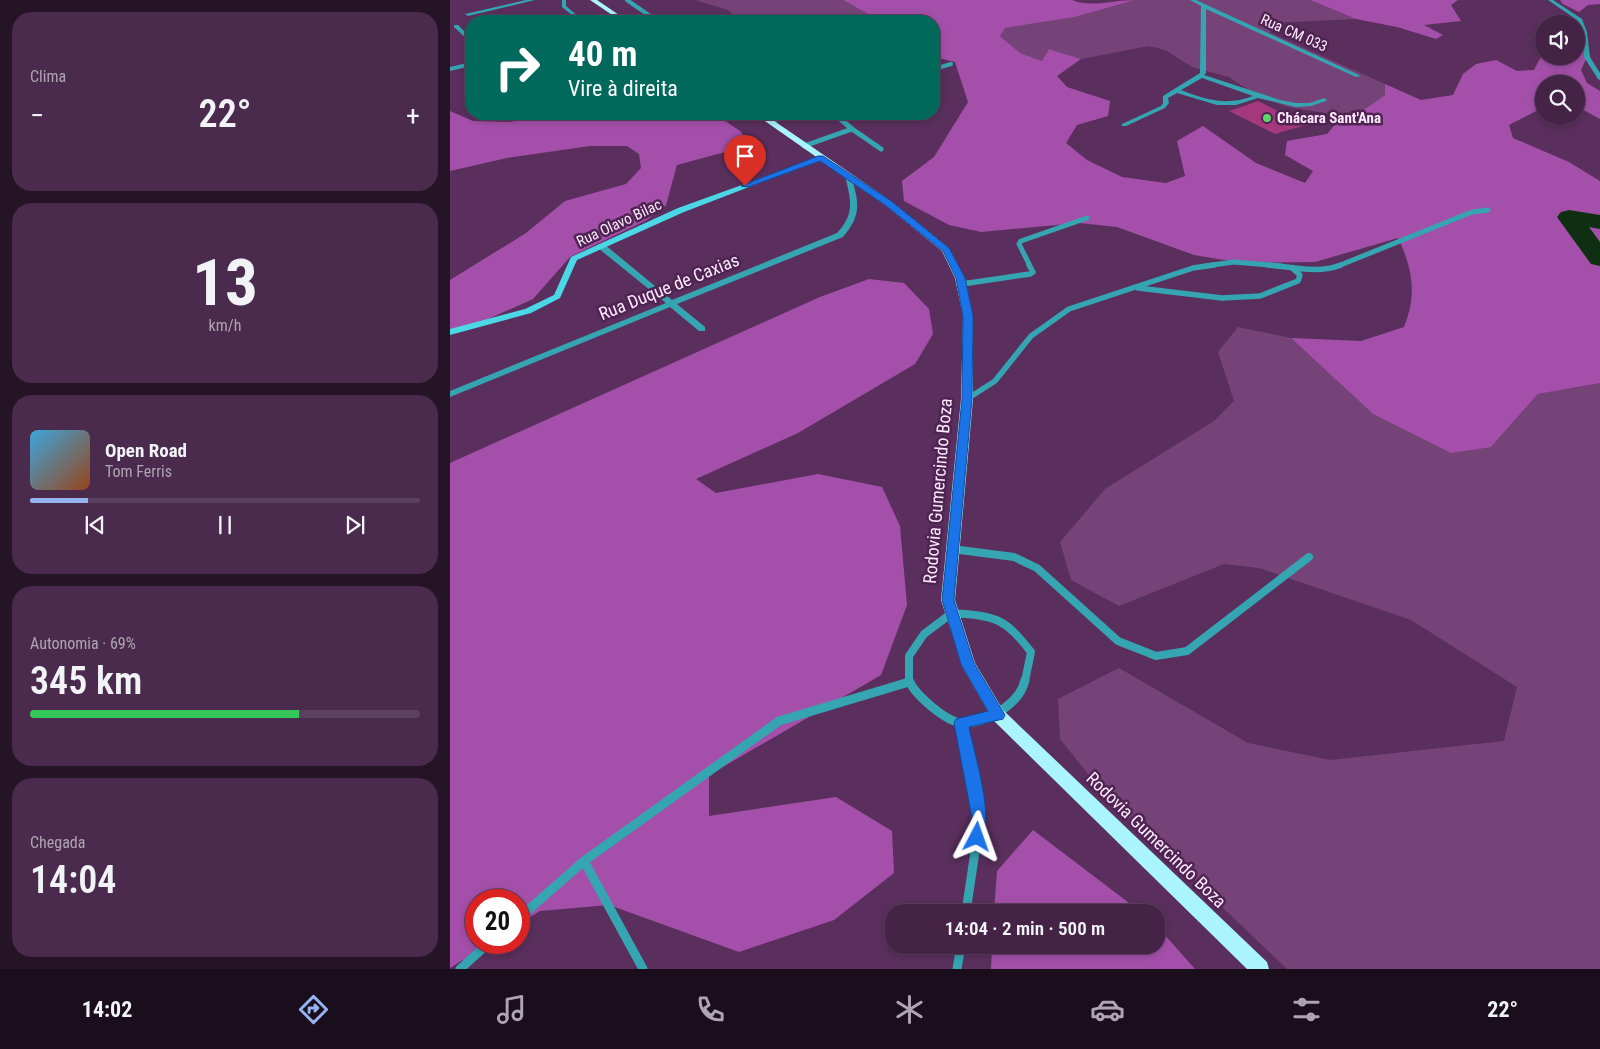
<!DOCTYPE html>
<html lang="pt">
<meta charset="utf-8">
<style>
body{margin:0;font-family:"Roboto Condensed",sans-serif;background:#4b2b4d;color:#f1f3f6;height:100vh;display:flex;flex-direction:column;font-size:19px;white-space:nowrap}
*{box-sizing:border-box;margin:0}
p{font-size:16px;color:#afa4b3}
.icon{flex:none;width:28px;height:28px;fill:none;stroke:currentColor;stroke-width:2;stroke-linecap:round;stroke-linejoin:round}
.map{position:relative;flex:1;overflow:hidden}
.drawer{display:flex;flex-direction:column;gap:12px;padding:12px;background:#251326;width:450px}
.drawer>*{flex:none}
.guide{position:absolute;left:15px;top:15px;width:475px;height:105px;border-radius:20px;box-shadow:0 2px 8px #0003,0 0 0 1px #5c405f;background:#00695c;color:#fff;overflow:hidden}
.fabs{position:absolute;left:1085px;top:15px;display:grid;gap:10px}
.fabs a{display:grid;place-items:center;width:50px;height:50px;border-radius:50%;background:#442346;box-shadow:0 2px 8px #0003,0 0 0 1px #5c405f;font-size:25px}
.speed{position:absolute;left:15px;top:889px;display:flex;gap:10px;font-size:25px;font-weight:700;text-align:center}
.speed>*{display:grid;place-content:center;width:65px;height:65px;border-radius:50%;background:#442346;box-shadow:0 2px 8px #0003,0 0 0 1px #5c405f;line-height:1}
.speed .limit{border:8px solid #d22;background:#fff;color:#111}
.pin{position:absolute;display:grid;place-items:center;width:42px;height:42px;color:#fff;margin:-51px -21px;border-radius:50% 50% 50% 0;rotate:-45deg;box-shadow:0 0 5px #0007}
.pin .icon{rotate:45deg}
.me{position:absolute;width:55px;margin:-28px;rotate:4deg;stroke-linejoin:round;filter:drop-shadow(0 0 4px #0008)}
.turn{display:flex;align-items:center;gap:18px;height:105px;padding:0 20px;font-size:22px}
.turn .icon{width:65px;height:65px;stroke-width:2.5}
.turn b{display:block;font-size:35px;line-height:42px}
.big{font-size:38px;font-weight:600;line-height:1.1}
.drawer .tile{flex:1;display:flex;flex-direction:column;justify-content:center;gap:8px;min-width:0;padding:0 18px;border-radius:20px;background:#4b2b4d}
.drawer .dial{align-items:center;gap:0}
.dial b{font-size:65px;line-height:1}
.song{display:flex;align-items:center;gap:15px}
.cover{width:60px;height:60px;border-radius:8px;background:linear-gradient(135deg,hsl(200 70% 55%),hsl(20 70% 35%))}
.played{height:5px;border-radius:2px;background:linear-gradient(90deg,#95b2f1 15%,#5c405f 15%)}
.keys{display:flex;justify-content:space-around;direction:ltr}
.heat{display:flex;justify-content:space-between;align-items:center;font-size:28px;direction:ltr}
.charge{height:8px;border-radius:4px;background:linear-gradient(90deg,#34c759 69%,#5c405f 0)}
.trip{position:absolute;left:435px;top:904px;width:280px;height:50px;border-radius:20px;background:#442346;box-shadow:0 2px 8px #0003,0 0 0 1px #5c405f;font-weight:600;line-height:50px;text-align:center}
.dock{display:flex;height:80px;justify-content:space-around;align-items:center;background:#1b0e1c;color:#afa4b3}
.dock .icon{width:35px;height:35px}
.dock .current{color:#95b2f1}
.dock b{font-size:22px;color:#f1f3f6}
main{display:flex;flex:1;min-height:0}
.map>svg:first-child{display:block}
</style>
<main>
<section class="drawer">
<div class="tile"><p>Clima</p>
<div class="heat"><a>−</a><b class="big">22°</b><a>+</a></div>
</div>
<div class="tile dial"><b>13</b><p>km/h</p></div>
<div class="tile">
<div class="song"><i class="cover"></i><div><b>Open Road</b><p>Tom Ferris</p></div></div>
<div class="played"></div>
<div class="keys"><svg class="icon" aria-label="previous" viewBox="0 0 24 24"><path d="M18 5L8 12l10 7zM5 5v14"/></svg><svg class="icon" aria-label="pause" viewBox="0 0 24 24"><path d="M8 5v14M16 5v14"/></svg><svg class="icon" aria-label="next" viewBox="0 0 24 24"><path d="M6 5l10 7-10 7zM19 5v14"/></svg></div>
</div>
<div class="tile"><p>Autonomia · 69%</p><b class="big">345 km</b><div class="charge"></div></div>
<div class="tile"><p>Chegada</p><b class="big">14:04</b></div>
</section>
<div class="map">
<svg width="1150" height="969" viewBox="0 0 1150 969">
<rect width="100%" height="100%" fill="#5a2f5d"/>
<!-- green -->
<g fill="#764379">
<polygon points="245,0 393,0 431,21 290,21 278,10"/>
<polygon points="685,0 860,0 906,19 821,23 820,33 935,84 935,95 909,113 892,116 838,107 807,96 779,77 742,67 715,50 699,46 631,59 599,49 592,61 570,53 550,36 555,28 625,17"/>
<polygon points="788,327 841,338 923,414 1041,447 1088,394 1150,383 1150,969 837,969 655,795 610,739 608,699 669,668 798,743 880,760 1054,741 1067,687 961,620 809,568 774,564 669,606 621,580 610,542 655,489 764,421 784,401 768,352"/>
</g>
<!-- forest -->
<g fill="#a450aa">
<path d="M393,0H622C641,8 664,0 685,0L625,17L555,28L550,36L570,53L592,61L599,49L631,59L607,76L617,87L660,101L658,116L627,125L616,143L637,160L672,177L716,183L735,176L727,141L753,126L806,163L855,183L863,171L835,155L837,141L877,134L892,116L909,113L935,95V84L971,100L1003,95L1013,74L1026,64L1046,60L1067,71L1084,70L1094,51V56H1126L1127,42L1139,53L1131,70L1137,83L1150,91V119L1126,106V84H1094V107L1059,125L1063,138L1119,162L1150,181V383L1088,394L1041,447L1001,453L923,414L841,338L911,341L954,327C967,295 963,269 948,238L865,262L792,263L744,255L667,227L629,223L531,232L499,225L454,201L452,181L484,157L518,102L505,62L484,57V21H431Z"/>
<polygon points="860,0 1008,0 1001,5 1011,21 974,25 993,35 986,39 947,27 906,19"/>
<polygon points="1110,0 1150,0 1150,4 1138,5 1129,12 1113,4"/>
<polygon points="0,111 23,121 60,122 102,114 265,114 290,131 301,145 227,165 216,205 197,220 120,257 83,299 27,324 0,330 0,280 76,233 115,201 176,184 191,168 189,154 177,146 140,146 57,158 0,171"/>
<polygon points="419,279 454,283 479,309 483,334 465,364 348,433 246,479 266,493 368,474 432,487 450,526 457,605 431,675 259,775 259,816 386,797 442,831 444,873 384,920 289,952 159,905 90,911 69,924 69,900 26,900 26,942 40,943 0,968 0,463 370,297"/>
<polygon points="583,830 691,912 544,912 547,871"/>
<polygon points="706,925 745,969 541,969 542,945 706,945"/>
</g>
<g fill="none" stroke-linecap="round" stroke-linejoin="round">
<!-- river -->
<polygon fill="#0f2f12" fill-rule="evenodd" points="1119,210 1150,215 1150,229 1139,227 1150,242 1150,266 1141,264 1107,217 1111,212"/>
</g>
<!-- building -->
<polygon fill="#a4387d" points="808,101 856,125 825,134 779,111"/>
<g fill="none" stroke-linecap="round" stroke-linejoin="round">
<!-- lane-far4 -->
<g stroke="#35a5b1" stroke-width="4">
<polyline points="177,0 203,18 204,21"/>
<polyline points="484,69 501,64"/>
<polyline points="384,114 390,119"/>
<polyline points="329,119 344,114"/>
</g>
<!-- lane-far3 -->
<g stroke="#35a5b1" stroke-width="5">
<polyline points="321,121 333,117"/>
<polyline points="402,129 431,149"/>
<polyline points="354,146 402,129 388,117"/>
<polyline points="580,266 569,244 571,241 637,218"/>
<polyline points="755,266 784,262 832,266"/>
<polyline points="888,266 1022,212 1038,210"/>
</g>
<!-- lane-far2 -->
<g stroke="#35a5b1" stroke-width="5.5">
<path d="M818,265C841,267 869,274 891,265"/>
<polyline points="512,284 580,274 583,272 579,265"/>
<polyline points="688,288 772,298 810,296 848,281 850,275 842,268"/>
<polyline points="517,399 545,381 581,336 619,309 743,268 764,265"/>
</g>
<!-- lane-far1 -->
<g stroke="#35a5b1" stroke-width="8">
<polyline points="502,549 564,557 587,568 668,641 706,656 737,651 859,557"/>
<path d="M459,681V656L474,634L502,613C545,616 554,617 581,652L575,681"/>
</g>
<!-- lane -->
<g stroke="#35a5b1" stroke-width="9">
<path d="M459,680C464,694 496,722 512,723C536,724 570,704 575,680"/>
<polyline points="511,723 530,818 516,912"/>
<polyline points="134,861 193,969"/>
<polyline points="69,918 134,861 329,721 459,682"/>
<polyline points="10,969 40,942"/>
<polyline points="507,969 511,945"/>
</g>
<!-- street -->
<g fill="#35a5b1" fill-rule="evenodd">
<polygon points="76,0 85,0 18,16 15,14"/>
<polygon points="112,0 116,0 116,6 134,21 129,21 112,7"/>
<path d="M740,0H746L911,76L906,77L756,9V73L754,75L830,100L846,103H860L874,98L877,100L876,101L861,106L846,107L808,98L786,105H767L727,93L718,98L719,103L715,108L676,126H672V124L711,106L713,103V96L750,73L751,6ZM752,78L803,96C777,106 756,100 731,90Z"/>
<polygon points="1098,0 1103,0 1132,19 1137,32 1140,57 1150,73 1150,80 1148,79 1134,57 1131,32 1127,20"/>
<polygon points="4,25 8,25 21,38 21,43 4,27"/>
<polygon points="21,62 21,66 0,71 0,67"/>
<path d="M398,174L401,176C409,202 412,215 393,237L227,304L255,327V331H249L220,307L0,397V391L216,303L148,248V244H154L222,300L387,233C405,214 401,200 395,176Z"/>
</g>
<!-- secondary -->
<polygon fill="#4ad8e7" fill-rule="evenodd" points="369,157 374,158 234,212 127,260 110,298 81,313 0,335 0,329 75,309 104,295 121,257 228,208"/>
<!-- primary -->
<g fill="#a9f4fd" fill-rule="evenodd">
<polygon points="140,0 147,0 178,21 171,21"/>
<polygon points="305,114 314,114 441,201 499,248 515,278 523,316 523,399 505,600 525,663 553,710 817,962 819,969 797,969 543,720 513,668 491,600 511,399 513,316 505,278 492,251 435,205"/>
</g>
</g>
<!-- route -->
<path fill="#1a73e8" stroke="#114b97" d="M368,156H373L441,201L499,248L515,278L523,316L522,399L504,600L524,663L555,715L553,719L519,727C525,757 544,816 532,842L527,845L521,842L519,837L522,818L504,723L506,719L538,711L511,664L492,600L512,399L513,316L506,278L493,251L435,205L370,161L298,187L291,186Z"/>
<!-- markers -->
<circle fill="#60d56a" stroke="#4f2452" stroke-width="2" cx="817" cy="118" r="5"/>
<g text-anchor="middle" stroke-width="5" stroke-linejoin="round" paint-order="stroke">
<!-- far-street labels -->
<g font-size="15" fill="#fde8fe" stroke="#4f2452">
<text transform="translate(844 33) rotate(24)" y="5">Rua CM 033</text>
<text transform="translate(169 223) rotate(-25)" y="5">Rua Olavo Bilac</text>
</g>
<!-- far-poi labels -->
<g font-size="15" font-weight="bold" fill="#fde8fe" stroke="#4f2452" text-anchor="start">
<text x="827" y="123">Chácara Sant'Ana</text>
</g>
<!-- street labels -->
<g font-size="18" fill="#fde8fe" stroke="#4f2452">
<text transform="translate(219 287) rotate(-22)" y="6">Rua Duque de Caxias</text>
<text transform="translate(488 491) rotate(-85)" y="6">Rodovia Gumercindo Boza</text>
<text transform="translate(706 840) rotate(44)" y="6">Rodovia Gumercindo Boza</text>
</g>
</g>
</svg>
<div class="fabs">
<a><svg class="icon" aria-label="sound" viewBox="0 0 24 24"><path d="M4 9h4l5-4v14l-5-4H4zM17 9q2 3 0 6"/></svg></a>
<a><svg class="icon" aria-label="search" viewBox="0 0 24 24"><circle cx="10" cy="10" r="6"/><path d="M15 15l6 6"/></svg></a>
</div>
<div class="speed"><div class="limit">20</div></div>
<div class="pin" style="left:295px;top:186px;background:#d93025"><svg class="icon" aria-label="arrive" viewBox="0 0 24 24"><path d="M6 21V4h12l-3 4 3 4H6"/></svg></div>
<svg class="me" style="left:527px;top:837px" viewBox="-20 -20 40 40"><path d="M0-17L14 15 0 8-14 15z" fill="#1a73e8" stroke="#fff" stroke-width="4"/></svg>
<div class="trip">14:04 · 2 min · 500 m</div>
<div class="guide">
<div class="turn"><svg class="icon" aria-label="right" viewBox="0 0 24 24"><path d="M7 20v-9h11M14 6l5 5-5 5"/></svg><div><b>40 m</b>Vire à direita</div></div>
</div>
</div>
</main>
<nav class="dock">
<b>14:02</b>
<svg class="icon current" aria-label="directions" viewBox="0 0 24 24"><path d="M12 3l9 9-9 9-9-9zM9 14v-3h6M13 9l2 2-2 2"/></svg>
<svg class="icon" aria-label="music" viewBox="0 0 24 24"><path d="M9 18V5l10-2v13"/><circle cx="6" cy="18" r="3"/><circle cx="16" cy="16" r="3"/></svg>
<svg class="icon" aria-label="phone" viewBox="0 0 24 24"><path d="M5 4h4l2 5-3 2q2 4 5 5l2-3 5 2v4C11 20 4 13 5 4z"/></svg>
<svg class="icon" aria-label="climate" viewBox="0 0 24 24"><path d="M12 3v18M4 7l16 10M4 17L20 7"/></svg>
<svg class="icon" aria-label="car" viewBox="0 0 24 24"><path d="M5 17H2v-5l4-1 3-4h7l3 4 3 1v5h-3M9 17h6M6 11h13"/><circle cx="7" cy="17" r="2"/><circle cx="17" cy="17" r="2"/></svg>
<svg class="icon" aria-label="filters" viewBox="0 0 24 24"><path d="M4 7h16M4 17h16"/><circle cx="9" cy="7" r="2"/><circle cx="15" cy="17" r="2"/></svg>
<b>22°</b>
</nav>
